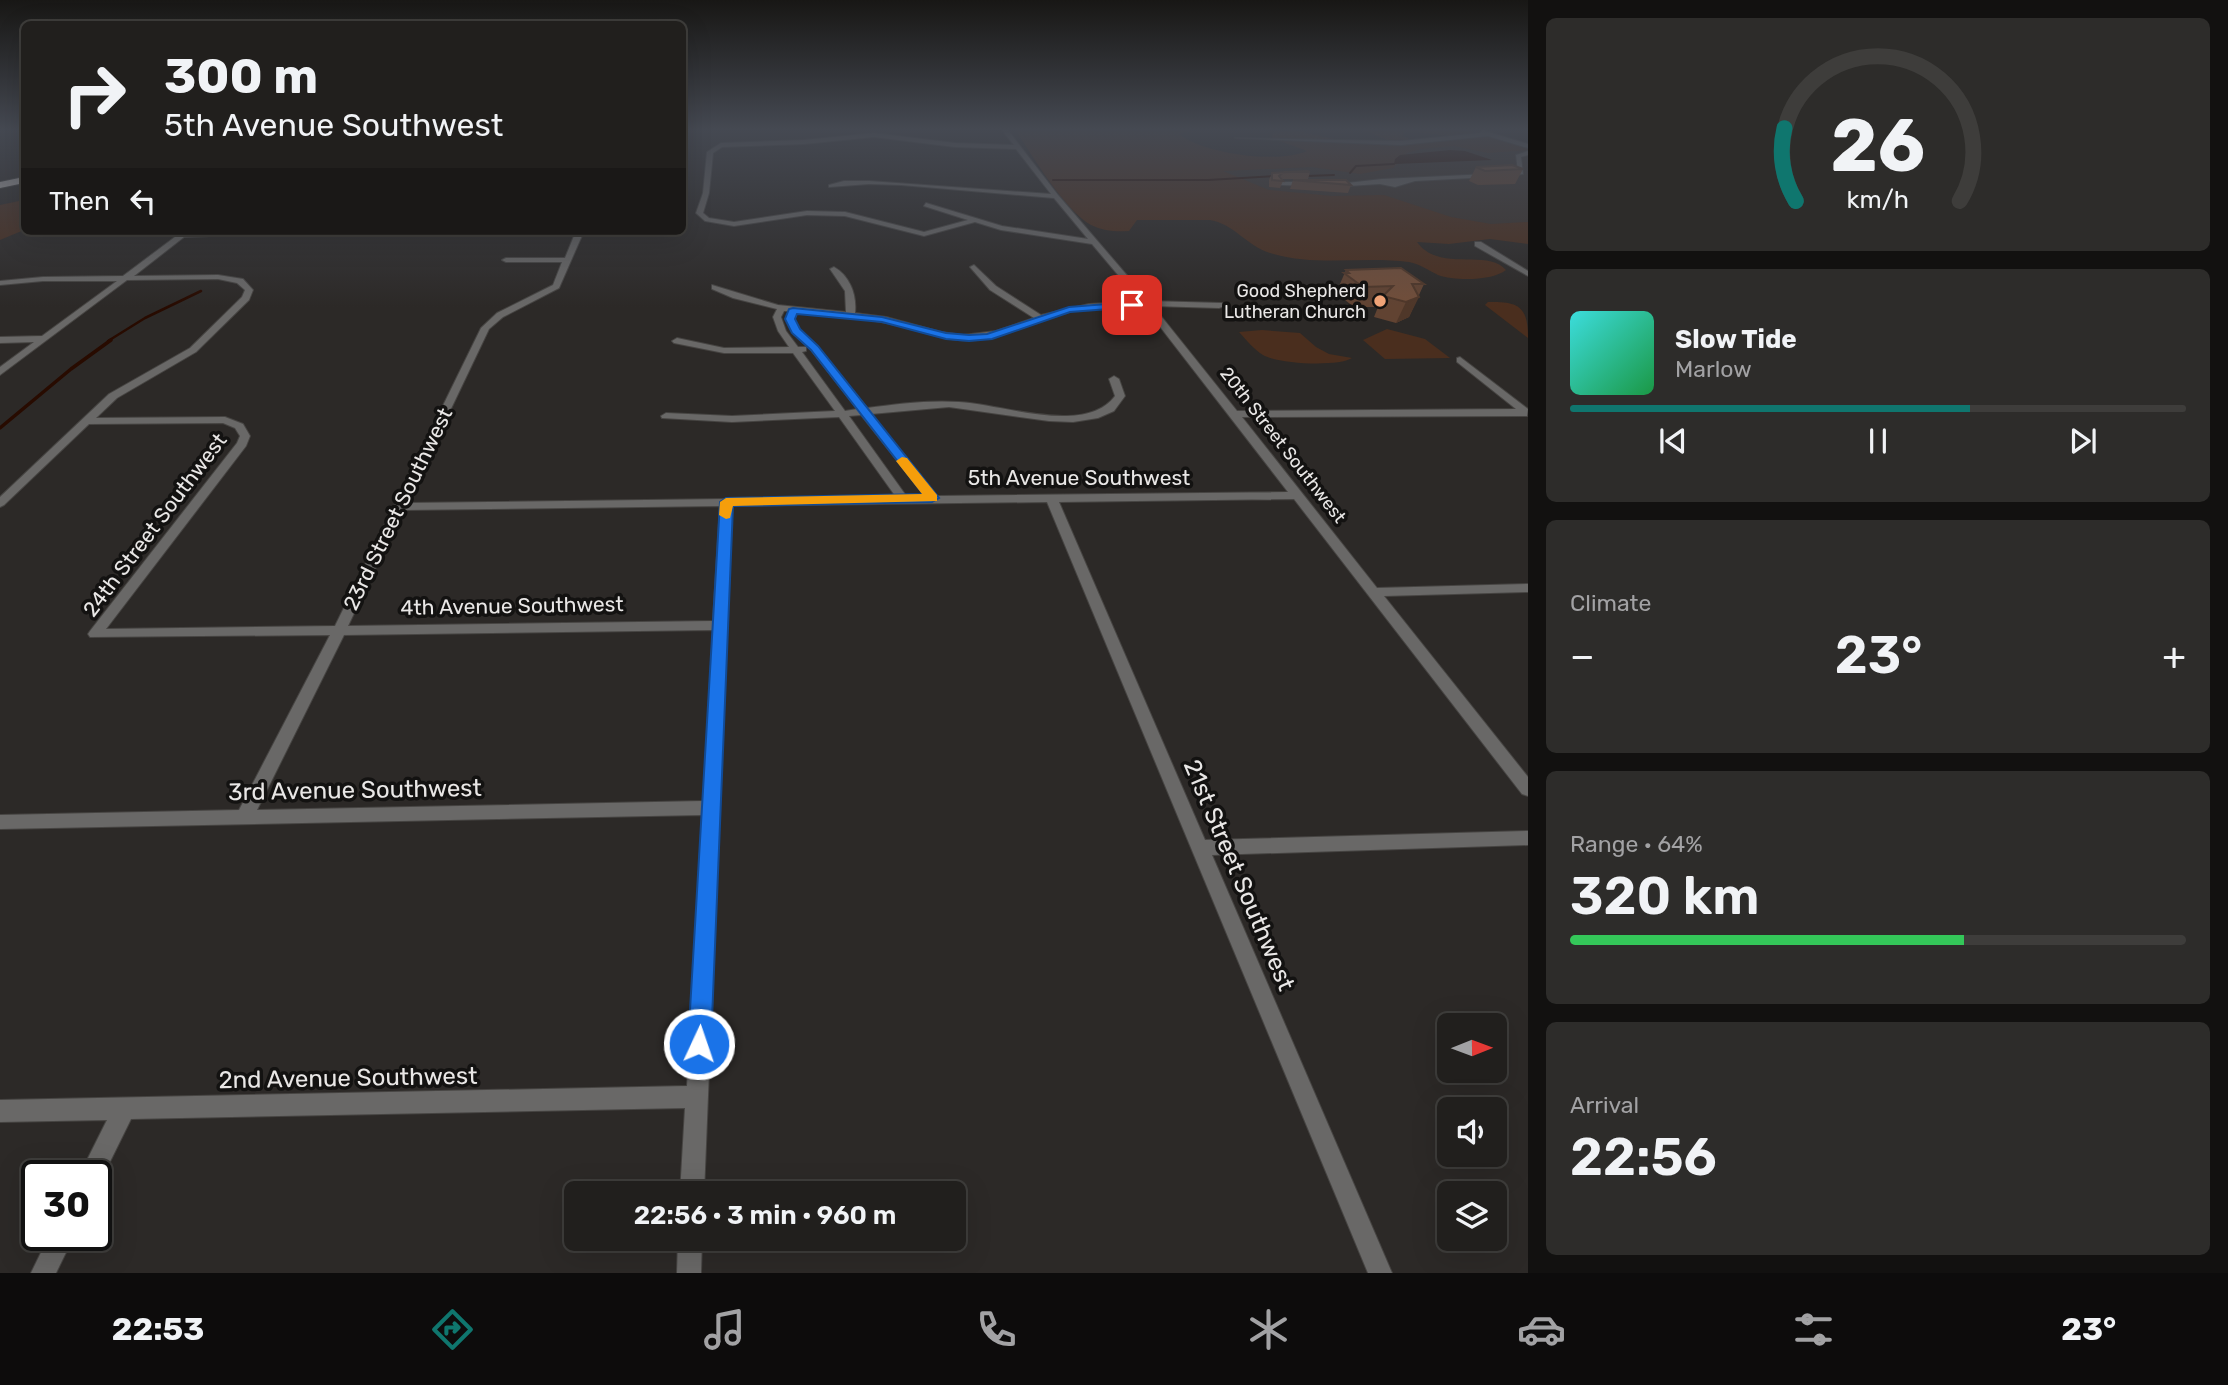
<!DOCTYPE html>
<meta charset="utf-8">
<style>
body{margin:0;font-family:Rubik,sans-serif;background:#2d2c2a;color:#f1f3f6;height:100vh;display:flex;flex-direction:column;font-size:26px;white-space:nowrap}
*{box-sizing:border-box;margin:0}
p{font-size:23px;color:#a2a2a4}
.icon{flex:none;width:38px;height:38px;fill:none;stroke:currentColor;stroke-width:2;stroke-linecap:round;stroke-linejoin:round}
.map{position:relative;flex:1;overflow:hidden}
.side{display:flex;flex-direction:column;gap:18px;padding:18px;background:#121110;width:700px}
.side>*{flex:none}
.hud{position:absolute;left:21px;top:21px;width:665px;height:214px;border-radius:10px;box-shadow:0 7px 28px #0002,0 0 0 2px #3e3d3b;background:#211f1d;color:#f1f3f6;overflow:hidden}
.needle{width:46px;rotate:89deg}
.tools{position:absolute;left:1437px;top:1013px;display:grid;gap:14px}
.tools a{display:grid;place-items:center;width:70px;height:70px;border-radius:10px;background:#211f1d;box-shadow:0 7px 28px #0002,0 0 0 2px #3e3d3b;font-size:35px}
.speed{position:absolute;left:21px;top:1160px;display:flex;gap:14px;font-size:35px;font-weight:700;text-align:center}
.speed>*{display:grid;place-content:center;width:91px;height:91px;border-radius:50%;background:#211f1d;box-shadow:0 7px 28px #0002,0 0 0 2px #3e3d3b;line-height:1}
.speed .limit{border:4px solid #111;border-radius:10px;background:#fff;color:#111}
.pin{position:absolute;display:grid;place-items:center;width:60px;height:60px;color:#fff;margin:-30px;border-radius:14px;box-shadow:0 4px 10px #0006}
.me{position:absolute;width:77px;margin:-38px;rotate:3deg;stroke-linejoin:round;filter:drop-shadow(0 0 5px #0008)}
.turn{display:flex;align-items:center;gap:24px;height:147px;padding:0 28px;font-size:32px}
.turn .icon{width:91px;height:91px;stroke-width:2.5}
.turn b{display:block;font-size:49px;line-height:60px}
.then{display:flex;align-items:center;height:66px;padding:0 28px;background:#0003;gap:14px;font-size:26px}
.big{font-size:52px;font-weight:600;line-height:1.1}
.side .card{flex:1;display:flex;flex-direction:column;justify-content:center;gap:10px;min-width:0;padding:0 24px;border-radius:10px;background:#2d2c2a}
.side .dial{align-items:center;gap:0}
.dial svg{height:182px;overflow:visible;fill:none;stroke:#3e3d3b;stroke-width:7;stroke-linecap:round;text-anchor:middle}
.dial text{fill:#f1f3f6;stroke:none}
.song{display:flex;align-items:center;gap:21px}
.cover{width:84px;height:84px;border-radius:10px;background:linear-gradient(135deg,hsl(180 70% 55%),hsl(140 70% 35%))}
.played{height:7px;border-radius:4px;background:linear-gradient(90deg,#0f766e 65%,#3e3d3b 65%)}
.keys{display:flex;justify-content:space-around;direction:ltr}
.heat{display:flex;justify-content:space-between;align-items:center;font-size:38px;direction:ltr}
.charge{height:10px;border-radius:5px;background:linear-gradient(90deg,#34c759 64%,#3e3d3b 0)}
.trip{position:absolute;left:564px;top:1181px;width:402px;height:70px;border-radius:10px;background:#211f1d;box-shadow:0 7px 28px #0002,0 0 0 2px #3e3d3b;font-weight:600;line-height:70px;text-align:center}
.menu{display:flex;height:112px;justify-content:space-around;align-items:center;background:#0d0c0c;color:#a2a2a4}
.menu .icon{width:49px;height:49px}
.menu .selected{color:#0f766e}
.menu b{font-size:32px;color:#f1f3f6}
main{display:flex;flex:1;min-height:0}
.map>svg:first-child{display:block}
</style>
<main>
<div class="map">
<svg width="1528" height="1273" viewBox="0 0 1528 1273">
<rect width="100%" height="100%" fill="#2c2927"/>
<!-- built -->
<polygon fill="#3a322d" points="1305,141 1528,147 1528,236 1224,218 1041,162 1336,160"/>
<!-- green -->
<g fill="#4a2e1e">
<path d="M1015,129H1195L1179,134C1204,154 1278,164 1307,151L1272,138L1273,133L1294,130L1346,142L1412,143L1489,136L1528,147V150L1488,153L1454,146L1421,149L1407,153L1393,168L1360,174L1312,167L1223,171L1269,190L1332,196L1384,195L1451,217L1491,224L1528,222V244L1490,239L1449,244L1417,242C1439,273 1487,248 1506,270C1492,281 1455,281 1438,275C1428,270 1420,264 1409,262C1363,256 1314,267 1270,253C1247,246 1234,224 1210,220H1137L1129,231C1116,232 1103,231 1091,225C1065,211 1031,154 1015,129Z"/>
<polygon points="1349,129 1464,129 1479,134 1458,137 1406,131 1402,136 1416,141 1390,141 1363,130"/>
<polygon points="24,200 22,207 24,230 0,240 0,205"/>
<path d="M1488,302C1519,301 1528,307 1528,338L1485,305Z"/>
<polygon points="1387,329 1425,339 1450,358 1385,359 1363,340"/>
<path d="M1262,330L1300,333L1316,347L1329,354L1352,358C1338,367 1278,364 1263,355C1255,350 1246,340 1239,332Z"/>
</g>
<!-- water -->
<polygon fill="#280b00" points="1450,150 1465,151 1492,160 1394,164 1395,159 1400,155"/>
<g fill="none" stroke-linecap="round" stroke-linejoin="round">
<!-- stream-far2 -->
<g stroke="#280b00" stroke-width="2">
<polyline points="1350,173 1356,166 1394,164"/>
<polyline points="1306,176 1334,175"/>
<polyline points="1053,180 1208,180 1275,176"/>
</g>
<!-- stream-far1 -->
<polyline stroke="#280b00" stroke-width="2.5" points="108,341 145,318 201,291"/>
<!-- stream -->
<polyline stroke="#280b00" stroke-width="3.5" points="0,428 71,369 111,340"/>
<defs>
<g id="minor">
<path d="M1001,129H1007L1058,195L1149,301L1222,303V307L1219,308L1153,306L1237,411L1516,409L1457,362V358L1460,357L1528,409L1527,416L1242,417L1377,588L1528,584V592L1384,596L1528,777V796L1522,794L1294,499L1059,502L1205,840L1528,831V845L1212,855L1392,1273H1368L1047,502L732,506L704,1194H680L685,1108L131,1119L99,1184L96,1185V1176H79L107,1120L0,1122V1100L687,1086L702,815L0,829V815L239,810L330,635L90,637L88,634L90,631L237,443L240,436L235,428L223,423L89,424L4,505L0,507V497L109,394L190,348L242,297L245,290L237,283L218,279L127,280L0,375V367L34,342L0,343V337L42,336L117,281H43L0,285V281L43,277L123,276L183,231H292L288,233L184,237L134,276L218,275L243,279L253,290L249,300L196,352L117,398L96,418L225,417L243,424L250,436L246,446L106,629L335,626L481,328L497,313L553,285L562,262H506L502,260L506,258H565L576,231H584L559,288L503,317L489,329L406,503L896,497L839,417L732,422L662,418L661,416L666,413L732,416L835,411L793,353H724L674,343L672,341L677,338L724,348L789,347L778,331L773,317L777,309L733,298L712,289V285L778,305L846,312L845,291L830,269L834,267C850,276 857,295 855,313L886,317L941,332L963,335L996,331L1034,318L990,290L970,267L974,265L996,286L1041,315L1089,304L1140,301L1092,244L1001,230L975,222L924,236L845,216L807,215L734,226L705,221L696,213L703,193L707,152L721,143L804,140L874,133L955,143L1014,145ZM874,137L955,147L1016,149L1051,194L869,181H844L829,185V187L869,184L901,185L1054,198L1088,239L1002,226L926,203L924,206L968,220L924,232L845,212L807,211L734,222L709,218L703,213L709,193L713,153L722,147L804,144ZM1144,306L1288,492L937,496L871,414L949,407L1049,421L1073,422L1098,418L1114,411L1125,396L1119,379L1114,376L1109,379L1115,396C1085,436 1002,404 959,402C928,400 897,404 867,408L817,346L800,330L794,319L797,312C827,316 858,317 887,323C917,329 946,343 977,340C1006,337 1031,323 1059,315C1086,306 1116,306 1144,306ZM784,311H789L786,319L793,333L811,350L857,409L845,411L802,352L806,351V347H798L786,331L781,317ZM861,415L925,496L907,497L849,416ZM720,506L713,621L348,626L403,510ZM713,630L703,801L257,810L344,635Z"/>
<polygon points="1482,130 1528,144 1528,148 1488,136 1401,145 1235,138 1401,141 1480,133"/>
<polygon points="1528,151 1528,155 1521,157 1523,174 1506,176 1506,174 1518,172 1516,155"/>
<polygon points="1488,174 1490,177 1415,181 1395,187 1380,184 1332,187 1329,185 1382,179"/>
<polygon points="1282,182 1312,182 1315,184 1312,186 1280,185"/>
<polygon points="1475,242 1481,242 1528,271 1528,276 1475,246"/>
<polygon points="49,1236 74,1236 56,1273 31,1273"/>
<polygon points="678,1239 702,1239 701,1273 677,1273"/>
</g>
<polygon id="highway" points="24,177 24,183 0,188 0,182"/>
</defs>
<!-- minor casing -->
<use href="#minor" stroke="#464442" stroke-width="2"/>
<!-- highway casing -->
<use href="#highway" stroke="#464442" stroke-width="2"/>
<!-- minor -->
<use href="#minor" fill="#696867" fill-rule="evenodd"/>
<!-- highway -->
<use href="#highway" fill="#c3bfbd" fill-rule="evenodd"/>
</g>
<!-- wall -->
<g fill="#614332">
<polygon points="1476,167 1523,169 1515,184 1478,185 1469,181"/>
<polygon points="1310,172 1308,179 1282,179 1283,181 1280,188 1269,187 1269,180 1272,173"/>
<polygon points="1293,180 1351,185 1348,193 1290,189"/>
<polygon points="1346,270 1424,284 1409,317 1396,323 1374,317 1378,307 1354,307 1336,293"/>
</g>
<!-- shaded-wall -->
<polygon fill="#4f3729" points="1419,297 1409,317 1396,323 1406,302"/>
<!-- building -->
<g fill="#714e3a" stroke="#4f3729" stroke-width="2">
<polygon points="1512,165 1523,169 1485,171 1476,167"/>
<polygon points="1307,171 1310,172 1284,172 1279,176 1283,181 1272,180 1272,173"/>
<polygon points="1293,180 1346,180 1351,185 1303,181"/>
<polygon points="1401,268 1424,284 1412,284 1419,297 1406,302 1383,296 1393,286 1363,287 1344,273 1349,273 1346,270"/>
</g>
<!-- sky -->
<linearGradient id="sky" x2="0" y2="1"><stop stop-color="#181715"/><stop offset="0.42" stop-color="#454952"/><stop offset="1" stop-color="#454952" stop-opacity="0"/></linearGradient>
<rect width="1528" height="307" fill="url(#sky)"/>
<!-- route -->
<polygon fill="#1a73e8" stroke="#114b97" stroke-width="2" points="1132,302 1135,303 1135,307 1070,312 992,339 969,341 946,339 882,322 797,314 795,319 800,329 818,346 939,498 932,502 733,506 711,1044 708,1052 699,1056 691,1052 688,1044 720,502 726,498 923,494 811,350 792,333 785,319 789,309 793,308 882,317 946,333 969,335 987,334 1069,307"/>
<!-- slow -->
<polygon fill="#f59e0b" points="902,457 907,458 937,495 937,501 733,506 730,518 726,519 719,515 720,502 726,498 922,494 896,461"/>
<!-- markers -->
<circle fill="#efa377" stroke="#131211" stroke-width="2.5" cx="1380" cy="301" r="7"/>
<g text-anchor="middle" stroke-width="7" stroke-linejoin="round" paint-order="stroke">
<!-- far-poi labels -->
<g font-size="18" fill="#e9e7e6" stroke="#131211" text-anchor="end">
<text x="1366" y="297">Good Shepherd<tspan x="1366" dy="21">Lutheran Church</tspan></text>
</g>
<!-- far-street labels -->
<g font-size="18" fill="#e9e7e6" stroke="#131211">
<text transform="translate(1283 445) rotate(52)" y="6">20th Street Southwest</text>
</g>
<!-- street labels -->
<g font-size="21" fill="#e9e7e6" stroke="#131211">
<text x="1079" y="485">5th Avenue Southwest</text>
<text transform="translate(398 509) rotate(-64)" y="7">23rd Street Southwest</text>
<text transform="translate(155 525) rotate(-53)" y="7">24th Street Southwest</text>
<text transform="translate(512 606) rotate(-1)" y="7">4th Avenue Southwest</text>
</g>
<!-- near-street labels -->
<g font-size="24" fill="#e9e7e6" stroke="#131211">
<text transform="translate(355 790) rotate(-1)" y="8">3rd Avenue Southwest</text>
<text transform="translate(1239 875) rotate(67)" y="8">21st Street Southwest</text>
<text transform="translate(348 1078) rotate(-1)" y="8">2nd Avenue Southwest</text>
</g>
</g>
</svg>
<div class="tools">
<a><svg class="needle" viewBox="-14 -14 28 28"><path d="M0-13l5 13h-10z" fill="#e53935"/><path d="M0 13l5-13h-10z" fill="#a2a2a4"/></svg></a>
<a><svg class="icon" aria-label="sound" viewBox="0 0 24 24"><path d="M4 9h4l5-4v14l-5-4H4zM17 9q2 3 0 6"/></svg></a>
<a><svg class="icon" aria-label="layers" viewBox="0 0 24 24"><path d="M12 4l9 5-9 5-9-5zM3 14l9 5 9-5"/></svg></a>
</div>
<div class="speed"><div class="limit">30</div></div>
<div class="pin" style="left:1132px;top:305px;background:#d93025"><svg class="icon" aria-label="arrive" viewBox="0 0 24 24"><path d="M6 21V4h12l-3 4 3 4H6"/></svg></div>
<svg class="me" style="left:699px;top:1044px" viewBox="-20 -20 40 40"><circle r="17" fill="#1a73e8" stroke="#fff" stroke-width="3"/><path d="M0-11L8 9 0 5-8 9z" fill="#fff"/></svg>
<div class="trip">22:56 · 3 min · 960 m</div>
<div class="hud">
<div class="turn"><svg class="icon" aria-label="right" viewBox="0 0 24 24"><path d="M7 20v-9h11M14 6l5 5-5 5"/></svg><div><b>300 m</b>5th Avenue Southwest</div></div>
<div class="then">Then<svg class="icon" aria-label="left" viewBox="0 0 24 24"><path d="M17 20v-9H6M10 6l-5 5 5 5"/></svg></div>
</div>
</div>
<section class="side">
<div class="card dial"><svg viewBox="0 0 100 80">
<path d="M14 69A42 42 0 1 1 86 69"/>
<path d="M14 69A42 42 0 0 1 9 37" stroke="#0f766e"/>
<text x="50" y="56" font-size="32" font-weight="700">26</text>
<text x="50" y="72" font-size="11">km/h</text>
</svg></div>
<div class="card">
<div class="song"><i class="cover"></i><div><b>Slow Tide</b><p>Marlow</p></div></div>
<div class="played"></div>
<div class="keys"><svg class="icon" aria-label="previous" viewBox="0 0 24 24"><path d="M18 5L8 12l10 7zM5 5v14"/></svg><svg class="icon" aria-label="pause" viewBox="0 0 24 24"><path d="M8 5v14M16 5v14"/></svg><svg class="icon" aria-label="next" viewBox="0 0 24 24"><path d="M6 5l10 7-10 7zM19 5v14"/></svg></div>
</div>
<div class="card"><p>Climate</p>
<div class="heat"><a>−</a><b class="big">23°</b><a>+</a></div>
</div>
<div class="card"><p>Range · 64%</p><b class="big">320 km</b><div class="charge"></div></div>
<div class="card"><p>Arrival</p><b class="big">22:56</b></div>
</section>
</main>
<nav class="menu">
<b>22:53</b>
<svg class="icon selected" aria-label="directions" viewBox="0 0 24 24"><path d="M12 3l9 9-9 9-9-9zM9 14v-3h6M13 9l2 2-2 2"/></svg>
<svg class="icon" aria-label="music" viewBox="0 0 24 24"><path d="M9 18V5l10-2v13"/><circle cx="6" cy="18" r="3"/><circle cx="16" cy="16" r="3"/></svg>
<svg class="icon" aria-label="phone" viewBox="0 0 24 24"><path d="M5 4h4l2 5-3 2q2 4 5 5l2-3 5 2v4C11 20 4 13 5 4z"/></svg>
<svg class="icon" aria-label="climate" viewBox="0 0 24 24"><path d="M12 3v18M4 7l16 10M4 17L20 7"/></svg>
<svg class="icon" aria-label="car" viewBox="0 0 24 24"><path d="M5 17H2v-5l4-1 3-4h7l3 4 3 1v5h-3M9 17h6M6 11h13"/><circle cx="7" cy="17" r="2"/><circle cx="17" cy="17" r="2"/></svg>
<svg class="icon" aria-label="filters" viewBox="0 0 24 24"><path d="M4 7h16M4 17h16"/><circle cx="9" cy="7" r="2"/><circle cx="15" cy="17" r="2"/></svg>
<b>23°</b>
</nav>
